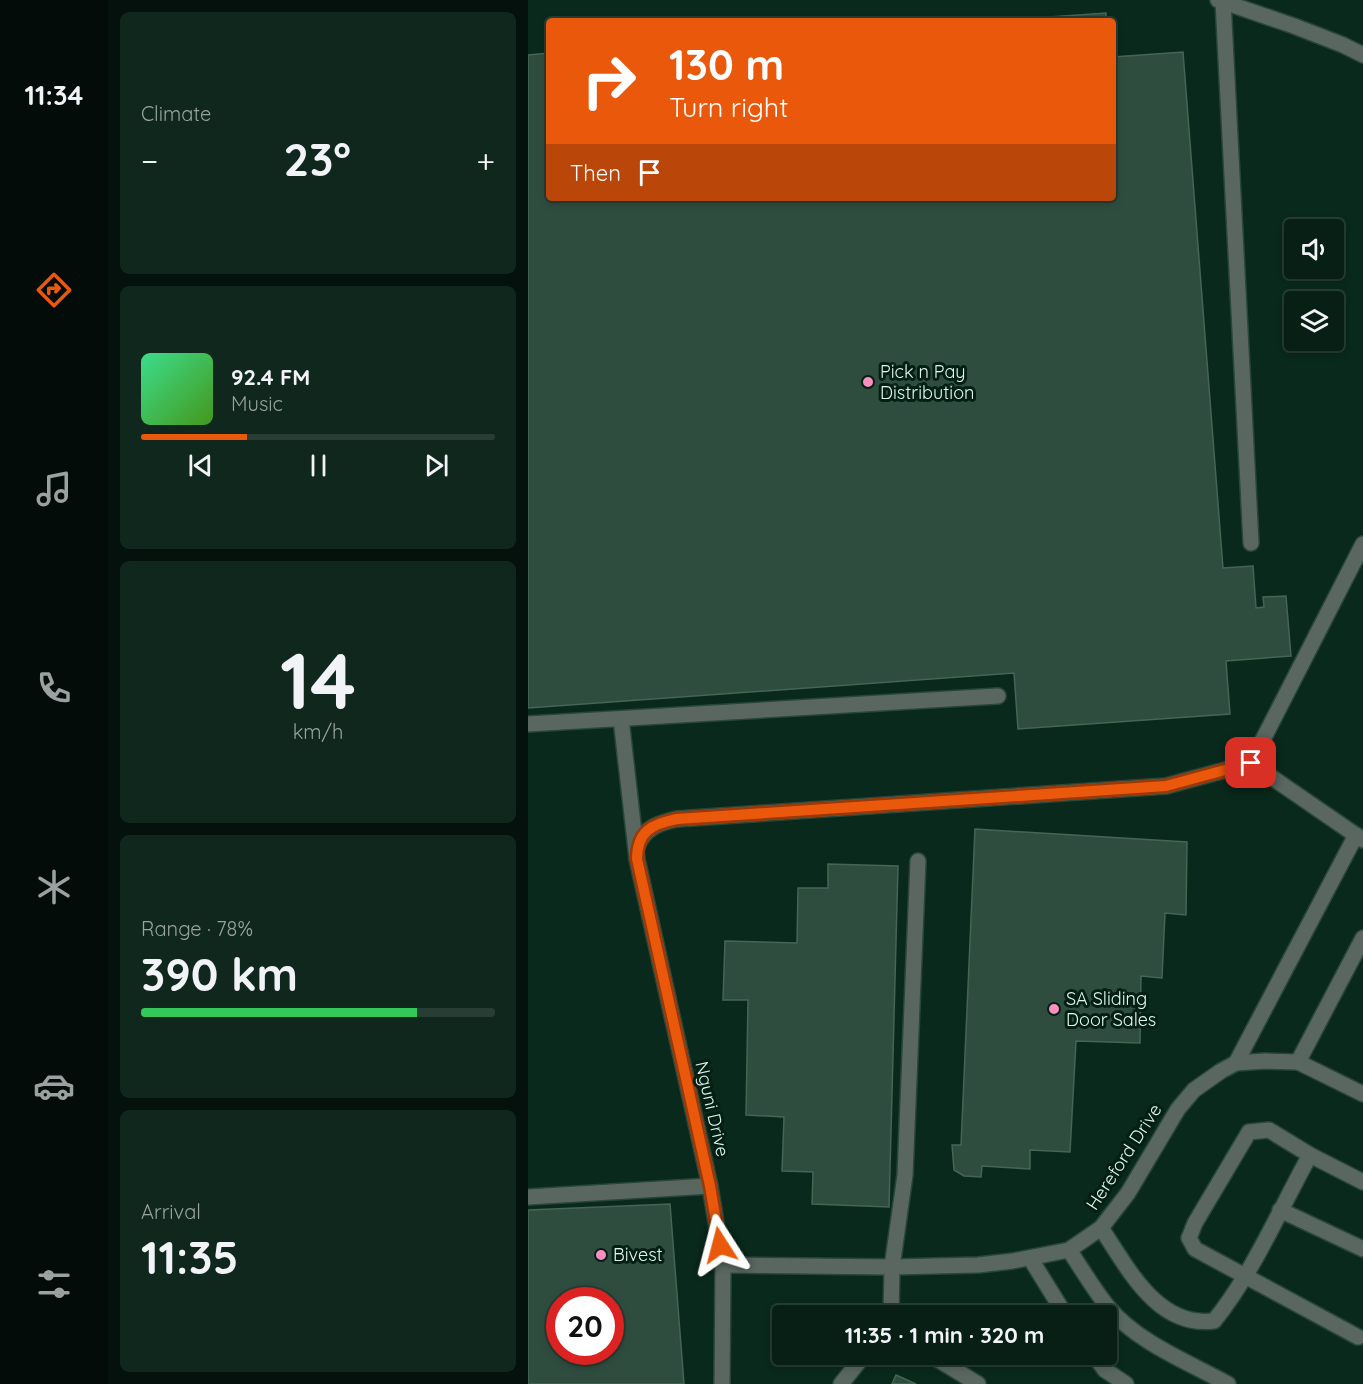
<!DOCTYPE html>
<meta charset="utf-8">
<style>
body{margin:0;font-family:Quicksand,sans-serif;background:#10271e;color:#f1f3f6;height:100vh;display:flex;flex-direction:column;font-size:22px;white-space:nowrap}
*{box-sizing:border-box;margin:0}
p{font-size:20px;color:#98a2a0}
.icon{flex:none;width:33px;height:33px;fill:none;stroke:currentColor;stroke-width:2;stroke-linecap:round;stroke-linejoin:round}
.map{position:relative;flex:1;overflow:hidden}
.sheet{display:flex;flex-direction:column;gap:12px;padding:12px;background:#04110c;width:420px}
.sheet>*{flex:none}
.banner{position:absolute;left:18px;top:18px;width:570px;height:183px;border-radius:6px;box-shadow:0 3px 9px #0003,0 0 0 2px #283d34;background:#ea580c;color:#fff;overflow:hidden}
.tools{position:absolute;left:756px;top:219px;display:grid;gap:12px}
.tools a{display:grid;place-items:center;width:60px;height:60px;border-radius:6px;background:#071f15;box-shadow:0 3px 9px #0003,0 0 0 2px #283d34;font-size:30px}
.speed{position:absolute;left:18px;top:1287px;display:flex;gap:12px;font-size:30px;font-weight:700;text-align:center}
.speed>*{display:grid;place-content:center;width:78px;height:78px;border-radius:50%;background:#071f15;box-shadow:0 3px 9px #0003,0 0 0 2px #283d34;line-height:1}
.speed .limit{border:9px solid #d22;background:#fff;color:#111}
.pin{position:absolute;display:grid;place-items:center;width:51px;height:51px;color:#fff;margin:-26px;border-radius:12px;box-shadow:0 3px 9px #0006}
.me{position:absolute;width:66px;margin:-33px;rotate:351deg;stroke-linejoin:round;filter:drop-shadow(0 0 4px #0008)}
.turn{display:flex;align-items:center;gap:21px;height:126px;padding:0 24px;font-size:27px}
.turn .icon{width:78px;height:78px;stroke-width:2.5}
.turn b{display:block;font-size:42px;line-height:51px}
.then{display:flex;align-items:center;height:57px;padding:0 24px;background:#0003;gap:12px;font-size:22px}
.big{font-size:45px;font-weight:700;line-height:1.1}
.sheet .card{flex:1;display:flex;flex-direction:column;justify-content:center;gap:9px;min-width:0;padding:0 21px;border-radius:9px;background:#10271e}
.sheet .dial{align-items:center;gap:0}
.dial b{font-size:78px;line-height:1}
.song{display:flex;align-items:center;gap:18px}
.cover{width:72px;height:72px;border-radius:9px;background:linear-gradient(135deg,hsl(150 70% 55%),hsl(100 70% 35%))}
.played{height:6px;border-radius:3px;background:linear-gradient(90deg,#ea580c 30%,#283d34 30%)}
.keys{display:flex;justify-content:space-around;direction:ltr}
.heat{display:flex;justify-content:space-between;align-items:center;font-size:33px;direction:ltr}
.charge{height:9px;border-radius:4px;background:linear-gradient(90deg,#34c759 78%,#283d34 0)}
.trip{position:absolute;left:244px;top:1305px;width:345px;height:60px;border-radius:6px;background:#071f15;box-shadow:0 3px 9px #0003,0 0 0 2px #283d34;font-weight:700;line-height:60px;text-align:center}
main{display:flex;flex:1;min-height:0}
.dock{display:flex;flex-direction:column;width:108px;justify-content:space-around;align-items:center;background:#030c08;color:#98a2a0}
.dock .icon{width:42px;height:42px}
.dock .selected{color:#ea580c}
.dock b{font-size:27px;color:#f1f3f6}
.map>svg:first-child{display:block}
</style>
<main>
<nav class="dock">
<b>11:34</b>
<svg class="icon selected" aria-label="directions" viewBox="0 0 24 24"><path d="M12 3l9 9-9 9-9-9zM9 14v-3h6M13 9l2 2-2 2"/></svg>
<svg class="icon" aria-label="music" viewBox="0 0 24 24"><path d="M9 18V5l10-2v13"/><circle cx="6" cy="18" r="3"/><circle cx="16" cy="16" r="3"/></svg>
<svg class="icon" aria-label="phone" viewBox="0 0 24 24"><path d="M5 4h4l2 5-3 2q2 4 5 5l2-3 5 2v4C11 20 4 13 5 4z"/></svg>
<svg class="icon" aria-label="climate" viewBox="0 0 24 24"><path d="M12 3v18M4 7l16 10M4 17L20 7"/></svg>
<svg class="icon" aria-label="car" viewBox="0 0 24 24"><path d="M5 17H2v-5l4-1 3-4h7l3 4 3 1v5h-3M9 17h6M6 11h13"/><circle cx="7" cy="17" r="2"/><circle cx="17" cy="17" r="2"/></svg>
<svg class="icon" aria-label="filters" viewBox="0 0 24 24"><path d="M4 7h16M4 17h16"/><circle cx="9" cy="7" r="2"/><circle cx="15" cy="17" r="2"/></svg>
</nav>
<section class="sheet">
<div class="card"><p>Climate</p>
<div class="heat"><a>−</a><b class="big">23°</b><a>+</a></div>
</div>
<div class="card">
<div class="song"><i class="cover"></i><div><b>92.4 FM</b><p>Music</p></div></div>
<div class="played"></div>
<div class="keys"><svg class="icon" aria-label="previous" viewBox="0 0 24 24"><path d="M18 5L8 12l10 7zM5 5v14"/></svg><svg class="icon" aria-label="pause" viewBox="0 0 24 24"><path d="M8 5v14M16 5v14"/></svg><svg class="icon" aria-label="next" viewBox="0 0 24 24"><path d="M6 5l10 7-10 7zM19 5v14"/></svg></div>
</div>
<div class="card dial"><b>14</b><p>km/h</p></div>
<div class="card"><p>Range · 78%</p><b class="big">390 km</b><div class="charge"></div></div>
<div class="card"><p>Arrival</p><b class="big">11:35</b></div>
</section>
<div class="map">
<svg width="835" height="1384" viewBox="0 0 835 1384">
<rect width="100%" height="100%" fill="#09291c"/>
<!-- building -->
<g fill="#2f4d3f" stroke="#456555" stroke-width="1.5" fill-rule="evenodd">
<polygon points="578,13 578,21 463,21"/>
<polygon points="655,52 695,568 725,566 728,608 736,607 735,597 758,596 763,656 698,661 702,714 490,729 486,673 0,708 0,55 21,53 21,198 585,198 585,57"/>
<polygon points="447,829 659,842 658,915 637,913 634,978 613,976 612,1043 548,1041 542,1152 502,1150 502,1169 454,1166 453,1177 436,1176 426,1170 424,1145 433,1145"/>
<polygon points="300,864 370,866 361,1207 284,1204 285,1172 254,1171 256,1117 218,1115 220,1000 195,1000 197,941 269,943 270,888 300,888"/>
<path d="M142,1204L156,1384H0V1210ZM32,1300H82V1352H32Z"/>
<polygon points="368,1375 388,1384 364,1384"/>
</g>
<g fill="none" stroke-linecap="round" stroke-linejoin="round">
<defs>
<g id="minor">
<polyline points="690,0 766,26 815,45 835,55"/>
<polyline points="695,1 723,543"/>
<polyline points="93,719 109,859 182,1186 195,1265 194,1384"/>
<polyline points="0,724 470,696"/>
<polyline points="723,763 835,544"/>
<path d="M109,846C117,828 130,823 149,819L638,786L723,763L835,840"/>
<polyline points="770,1062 835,938"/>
<polyline points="708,1063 828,835"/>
<polyline points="0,1197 182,1186"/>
<polyline points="752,1210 835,1249"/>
<path d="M573,1228C600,1268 629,1328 686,1321C725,1273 752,1209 782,1155"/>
<path d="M541,1250C554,1269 566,1290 580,1307C610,1343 660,1362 700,1384"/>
<polyline points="502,1258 538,1316"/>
<polyline points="195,1265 364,1267 450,1265 485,1261 541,1250 573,1228 600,1193 650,1109 666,1090 693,1071 708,1063 737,1061 770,1062 835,1094"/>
<polyline points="363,1316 364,1267 377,1175 390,861"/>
<polyline points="830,1337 667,1249 661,1238 667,1223 721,1132 741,1130 782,1155 835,1182"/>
<polyline points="401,1354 450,1384"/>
<polyline points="565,1354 577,1370 598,1384"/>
<polyline points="313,1384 337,1354"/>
</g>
</defs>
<!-- minor casing -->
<use href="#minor" stroke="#284639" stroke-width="18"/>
<!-- minor -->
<use href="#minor" stroke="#596760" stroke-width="15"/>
</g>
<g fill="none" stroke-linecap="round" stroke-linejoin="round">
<defs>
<path id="route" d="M192,1245L182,1186L109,859C109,832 123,824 149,819L638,786L723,763"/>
</defs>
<!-- route casing -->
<use href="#route" stroke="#983908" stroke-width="15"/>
<!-- route -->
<use href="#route" stroke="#ea580c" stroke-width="10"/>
</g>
<!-- markers -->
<g fill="#fd8ebf" stroke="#011f13" stroke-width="2">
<circle cx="340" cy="382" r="6"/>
<circle cx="526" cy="1009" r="6"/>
<circle cx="73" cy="1255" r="6"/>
</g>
<g text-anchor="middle" stroke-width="6" stroke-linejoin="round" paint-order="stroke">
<!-- poi labels -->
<g font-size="18" fill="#e4f6ec" stroke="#011f13" text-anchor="start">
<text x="352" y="378">Pick n Pay<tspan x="352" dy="21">Distribution</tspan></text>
<text x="538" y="1005">SA Sliding<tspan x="538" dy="21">Door Sales</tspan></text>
<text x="85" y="1261">Bivest</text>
</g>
<!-- street labels -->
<g font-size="18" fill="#e4f6ec" stroke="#011f13">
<text transform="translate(184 1109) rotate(77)" y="6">Nguni Drive</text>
<text transform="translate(596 1157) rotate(-57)" y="6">Hereford Drive</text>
</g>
</g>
</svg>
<div class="tools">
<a><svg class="icon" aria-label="sound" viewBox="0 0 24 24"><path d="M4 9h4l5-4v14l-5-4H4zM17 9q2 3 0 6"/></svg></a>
<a><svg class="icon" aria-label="layers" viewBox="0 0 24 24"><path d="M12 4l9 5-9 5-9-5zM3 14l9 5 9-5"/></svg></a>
</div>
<div class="speed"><div class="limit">20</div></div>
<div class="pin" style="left:723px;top:763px;background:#d93025"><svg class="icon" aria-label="arrive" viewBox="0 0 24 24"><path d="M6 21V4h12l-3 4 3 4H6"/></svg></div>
<svg class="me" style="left:192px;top:1245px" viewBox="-20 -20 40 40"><path d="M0-17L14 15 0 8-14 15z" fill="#ea580c" stroke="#fff" stroke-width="4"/></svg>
<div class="trip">11:35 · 1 min · 320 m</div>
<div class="banner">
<div class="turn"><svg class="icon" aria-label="right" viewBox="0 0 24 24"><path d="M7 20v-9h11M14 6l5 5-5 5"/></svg><div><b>130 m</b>Turn right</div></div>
<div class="then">Then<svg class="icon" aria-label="arrive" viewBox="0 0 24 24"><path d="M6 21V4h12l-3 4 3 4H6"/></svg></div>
</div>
</div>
</main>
